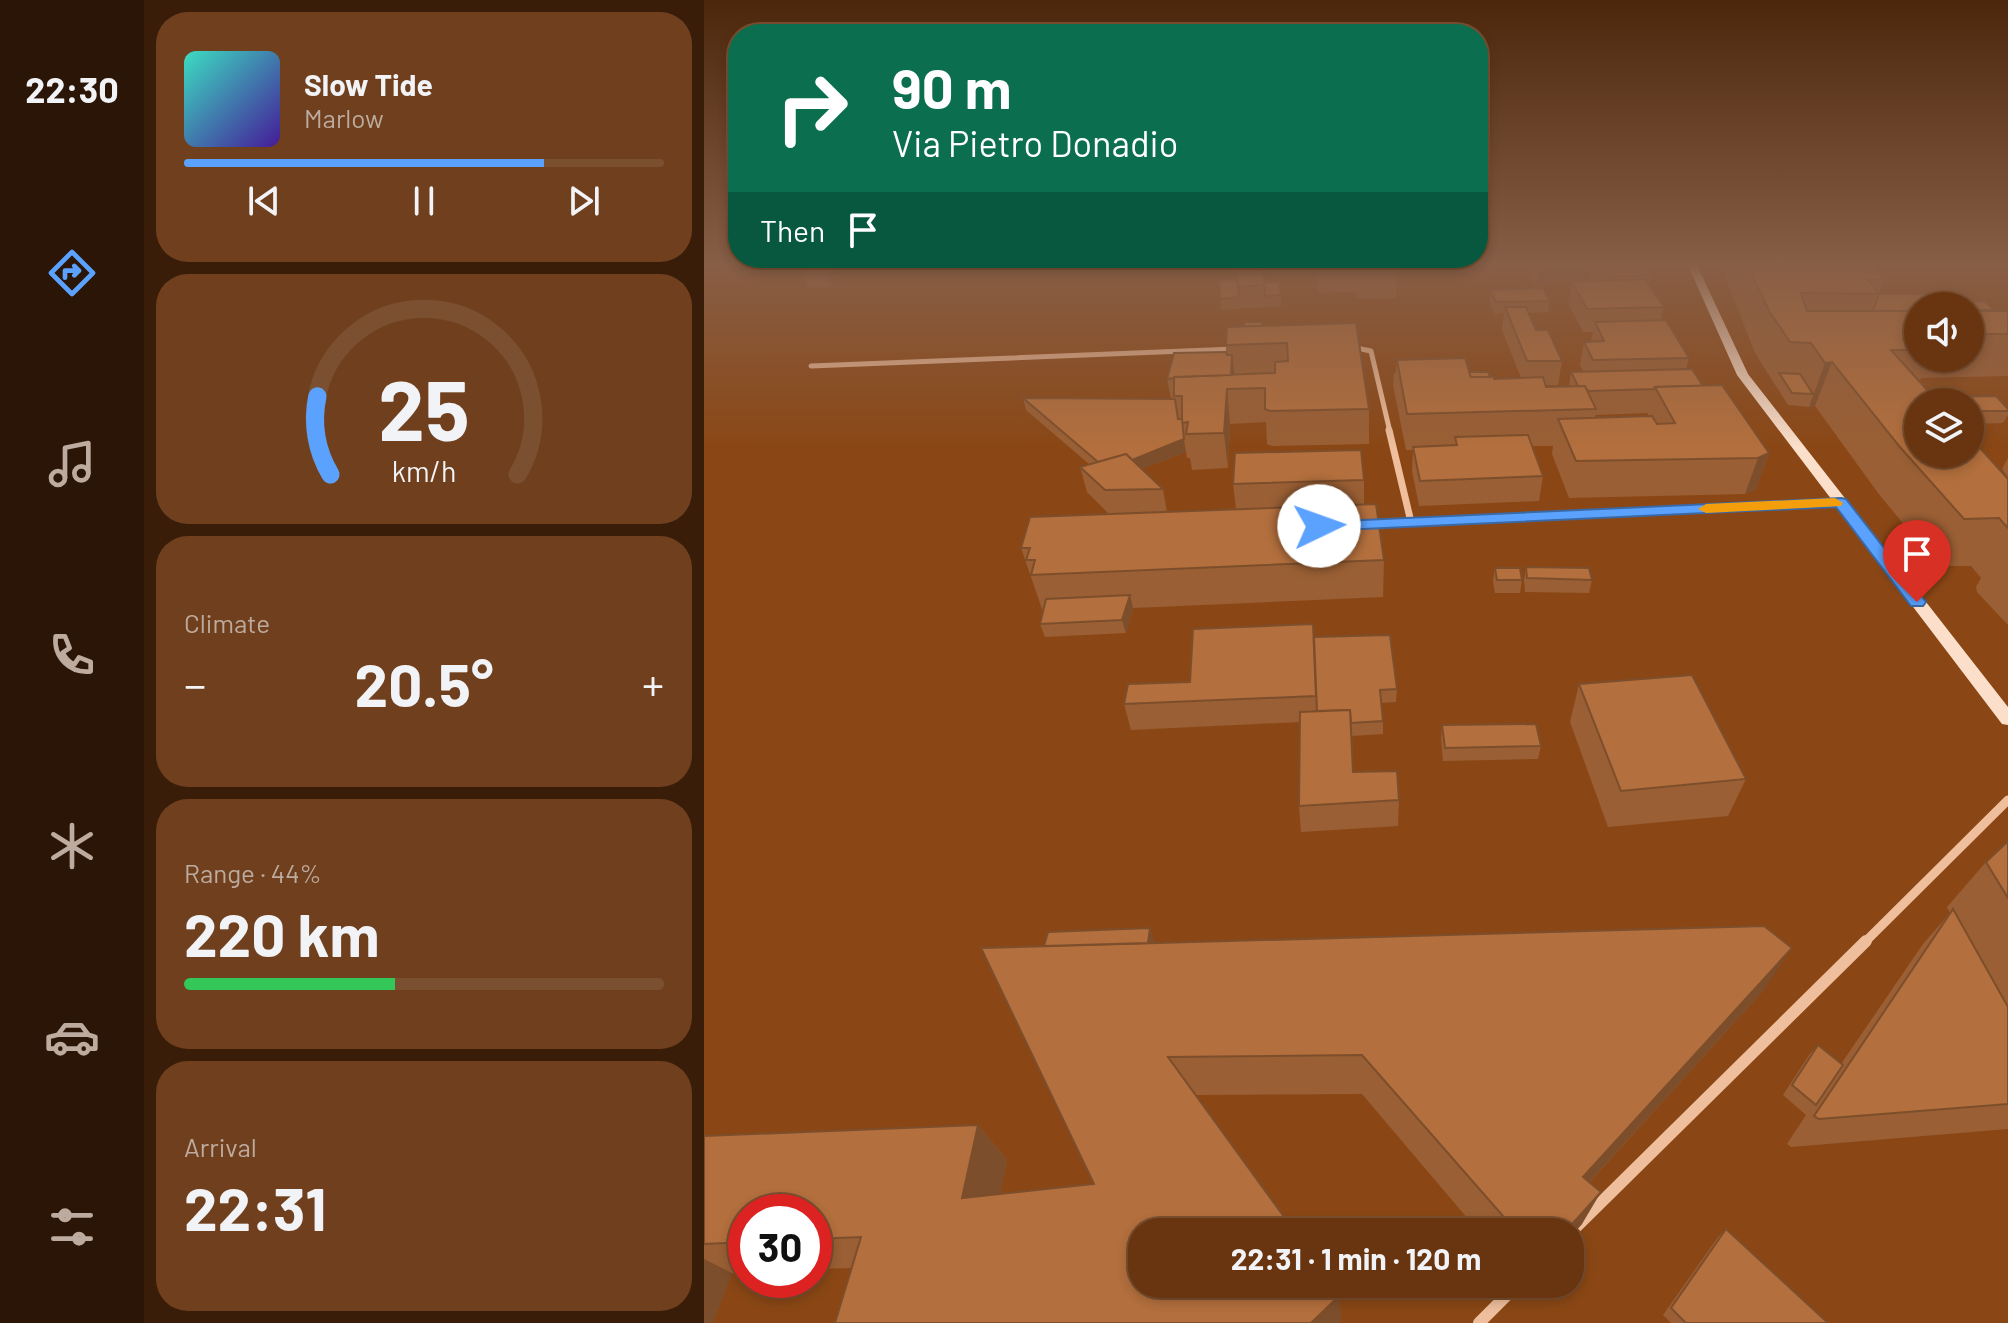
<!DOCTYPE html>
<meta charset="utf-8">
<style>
body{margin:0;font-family:Barlow,sans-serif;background:#70401e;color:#f1f3f6;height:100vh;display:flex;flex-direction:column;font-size:30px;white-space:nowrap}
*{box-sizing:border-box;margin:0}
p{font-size:26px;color:#bdab9f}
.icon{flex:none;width:44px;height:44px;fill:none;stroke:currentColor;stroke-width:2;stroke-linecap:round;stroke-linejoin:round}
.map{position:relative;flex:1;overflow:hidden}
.details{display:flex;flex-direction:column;gap:12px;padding:12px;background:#391d09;width:560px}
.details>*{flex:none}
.hud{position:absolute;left:24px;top:24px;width:760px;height:244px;border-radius:32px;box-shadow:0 4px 12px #0003,0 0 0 2px #7b5030;background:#0b6e4f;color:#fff;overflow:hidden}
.tools{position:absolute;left:1200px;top:292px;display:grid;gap:16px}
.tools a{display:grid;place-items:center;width:80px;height:80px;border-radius:50%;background:#683510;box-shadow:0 4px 12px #0003,0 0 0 2px #7b5030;font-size:40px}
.speed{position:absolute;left:24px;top:1194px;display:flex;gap:16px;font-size:40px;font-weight:700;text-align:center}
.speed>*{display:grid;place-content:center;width:104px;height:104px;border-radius:50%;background:#683510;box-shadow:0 4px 12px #0003,0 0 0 2px #7b5030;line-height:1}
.speed .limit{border:12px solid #d22;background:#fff;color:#111}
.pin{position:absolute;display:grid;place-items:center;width:68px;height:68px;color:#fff;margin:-82px -34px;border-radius:50% 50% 50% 0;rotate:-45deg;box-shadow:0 0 8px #0007}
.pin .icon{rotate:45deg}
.me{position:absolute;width:88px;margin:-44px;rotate:87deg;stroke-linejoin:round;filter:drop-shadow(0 0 6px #0008)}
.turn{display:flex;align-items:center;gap:28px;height:168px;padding:0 32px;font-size:36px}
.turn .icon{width:104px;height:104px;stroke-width:2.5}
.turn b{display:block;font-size:56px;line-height:68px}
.then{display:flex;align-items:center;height:76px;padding:0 32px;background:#0003;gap:16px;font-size:30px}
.big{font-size:60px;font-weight:700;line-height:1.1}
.details .card{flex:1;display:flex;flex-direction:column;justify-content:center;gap:12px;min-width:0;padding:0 28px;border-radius:32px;background:#70401e}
.details .dial{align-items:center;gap:0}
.dial svg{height:208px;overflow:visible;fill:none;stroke:#7b5030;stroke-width:7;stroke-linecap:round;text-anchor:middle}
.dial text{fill:#f1f3f6;stroke:none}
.song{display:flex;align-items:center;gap:24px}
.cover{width:96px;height:96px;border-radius:12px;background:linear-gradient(135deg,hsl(170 70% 55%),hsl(260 70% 35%))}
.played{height:8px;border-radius:4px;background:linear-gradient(90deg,#5ba2ff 75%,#7b5030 75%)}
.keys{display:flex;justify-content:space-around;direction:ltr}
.heat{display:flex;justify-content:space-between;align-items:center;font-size:44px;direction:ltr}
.charge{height:12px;border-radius:6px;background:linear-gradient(90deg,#34c759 44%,#7b5030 0)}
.trip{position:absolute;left:424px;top:1218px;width:456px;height:80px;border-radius:32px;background:#683510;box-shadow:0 4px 12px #0003,0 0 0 2px #7b5030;font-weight:700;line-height:80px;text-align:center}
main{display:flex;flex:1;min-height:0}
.dock{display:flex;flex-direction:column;width:144px;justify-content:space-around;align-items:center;background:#2a1506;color:#bdab9f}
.dock .icon{width:56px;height:56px}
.dock .current{color:#5ba2ff}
.dock b{font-size:36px;color:#f1f3f6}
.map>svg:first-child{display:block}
</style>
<main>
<nav class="dock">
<b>22:30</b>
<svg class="icon current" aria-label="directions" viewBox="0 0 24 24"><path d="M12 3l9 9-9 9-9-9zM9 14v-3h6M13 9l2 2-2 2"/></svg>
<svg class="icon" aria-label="music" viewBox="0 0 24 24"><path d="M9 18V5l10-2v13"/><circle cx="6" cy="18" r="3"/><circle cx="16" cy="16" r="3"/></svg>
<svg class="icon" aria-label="phone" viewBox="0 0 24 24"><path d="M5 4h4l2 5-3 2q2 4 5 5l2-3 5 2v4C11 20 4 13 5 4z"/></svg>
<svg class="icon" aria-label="climate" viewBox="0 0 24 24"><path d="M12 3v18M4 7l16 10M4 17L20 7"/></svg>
<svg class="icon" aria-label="car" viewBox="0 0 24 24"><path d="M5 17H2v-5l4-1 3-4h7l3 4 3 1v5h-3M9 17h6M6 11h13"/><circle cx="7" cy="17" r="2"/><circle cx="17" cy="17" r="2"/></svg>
<svg class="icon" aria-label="filters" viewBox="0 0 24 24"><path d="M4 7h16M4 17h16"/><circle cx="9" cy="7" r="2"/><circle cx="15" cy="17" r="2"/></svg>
</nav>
<section class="details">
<div class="card">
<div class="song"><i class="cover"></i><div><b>Slow Tide</b><p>Marlow</p></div></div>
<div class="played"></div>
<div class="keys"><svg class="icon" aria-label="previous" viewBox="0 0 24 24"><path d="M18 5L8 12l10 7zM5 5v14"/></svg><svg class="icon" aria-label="pause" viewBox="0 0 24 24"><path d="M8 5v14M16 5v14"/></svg><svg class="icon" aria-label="next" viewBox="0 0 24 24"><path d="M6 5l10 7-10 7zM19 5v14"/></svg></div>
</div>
<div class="card dial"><svg viewBox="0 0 100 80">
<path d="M14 69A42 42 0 1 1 86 69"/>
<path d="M14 69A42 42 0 0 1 9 39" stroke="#5ba2ff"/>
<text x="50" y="56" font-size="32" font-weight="700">25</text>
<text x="50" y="72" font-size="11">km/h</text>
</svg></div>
<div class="card"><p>Climate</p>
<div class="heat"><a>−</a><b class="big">20.5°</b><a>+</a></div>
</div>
<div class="card"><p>Range · 44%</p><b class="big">220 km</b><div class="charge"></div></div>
<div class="card"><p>Arrival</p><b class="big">22:31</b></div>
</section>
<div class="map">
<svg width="1304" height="1323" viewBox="0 0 1304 1323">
<rect width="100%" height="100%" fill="#8a4715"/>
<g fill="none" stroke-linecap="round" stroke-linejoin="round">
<!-- street-far3 -->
<g stroke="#efbf9d" stroke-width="5">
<polyline points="647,347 667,351 686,432"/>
<polyline points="107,366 530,349"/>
</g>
<!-- street-far2 -->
<g stroke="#efbf9d" stroke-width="7">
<polyline points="685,430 707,522"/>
<polyline points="666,524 1137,502"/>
</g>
<!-- street-far1 -->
<polyline stroke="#efbf9d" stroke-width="9" points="1160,943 1304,800"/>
<!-- street -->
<g stroke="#efbf9d" stroke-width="12">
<polyline points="866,1233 1162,941"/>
<polyline points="775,1323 814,1284"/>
</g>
<!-- secondary -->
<polygon fill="#fbdfcb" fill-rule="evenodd" points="983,263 992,263 1044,374 1304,707 1304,725 1298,724 1033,375"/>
</g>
<!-- wall -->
<g fill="#9a5f34" fill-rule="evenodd">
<path d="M531,263H939L948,275L945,286L960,307L957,320L985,358L982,369L1065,453L1052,489L1041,494L865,498L848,454L849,446H828L839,476L835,501L715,506L708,471L709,450H702L689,385L690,373H692L693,360L765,372L786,377L790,379L817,378L798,330L800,313L791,314L785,301L786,290L846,301L844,312L825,313L832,330L858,361L854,385H841L842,387L865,386L867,372L879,371L876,365L880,342H887L889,332H879L864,303L868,282L887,281L885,278L832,285L824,271L825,266L693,268L692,298L653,299L652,292L615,293L613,274H559L560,283L577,295V306L517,310L516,299L533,279ZM944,413V416L891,418V415Z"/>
<path d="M1024,263L1170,265L1180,280L1175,294H1221L1228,302L1280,301L1290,310H1304V376L1217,378L1216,381L1233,401L1235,397L1292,396L1304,409V415L1299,423L1266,424V402H1214V454H1266V437L1304,479V625L1273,592L1272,587L1277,578L1267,566H1234L1174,493L1111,406L1105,407L1084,405L1051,353L1021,277ZM1214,306H1266V358H1214Z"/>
<polygon points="130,266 134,277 126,287 104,287 100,276"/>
<polygon points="652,323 665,409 665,444 568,446 563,444 562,422 526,424 524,468 488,470 486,458 483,458 482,452 438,469 459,489 463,512 532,509 529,484 660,480 660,504 680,560 679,597 429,608 422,633 341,637 336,624 339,612 317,548 405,514 383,492 376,467 385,464 322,410 319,398 467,399 463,379 522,352 522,345 558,326"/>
<polygon points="1304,458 1304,477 1298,469"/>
<polygon points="822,567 888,580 885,593 821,592 820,580"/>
<polygon points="791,568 818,580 816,593 791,593 789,581"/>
<polygon points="610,637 693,689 692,702 677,703 679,721 679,734 648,736 649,772 695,800 694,826 597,832 595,806 596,722 427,730 420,704 486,682"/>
<polygon points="875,684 1042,779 1024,816 904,827 866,722"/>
<polygon points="738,725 837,746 834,759 739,761 737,738"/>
<polygon points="1304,841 1304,1129 1087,1147 1083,1144 1102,1115 1079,1095 1105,1055 1114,1045 1137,1064 1219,944 1246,913 1243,907 1282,862"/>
<polygon points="450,940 450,943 1059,991 885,1183 878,1224 866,1237 866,1232 775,1232 658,1094 492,1095 637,1320 634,1323 131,1323 148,1268 110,1269 110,1212 42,1212 42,1273 28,1273 0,1323 0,1136 274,1125 303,1160 296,1194 390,1184 340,946"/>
<polygon points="1022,1229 1124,1323 967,1323 959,1315 1014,1237"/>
</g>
<!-- shaded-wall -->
<g fill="#7d4e2b">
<polygon points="888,263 885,278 832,285 835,264"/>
<polygon points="130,266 134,277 126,287 122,276"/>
<polygon points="528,355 531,378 527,377"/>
<polygon points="1128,362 1111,406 1105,407 1121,363"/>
<polygon points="523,389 526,424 524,468 520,433"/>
<polygon points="480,439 482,452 405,482 402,470"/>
<polygon points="1065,453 1052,489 1041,494 1054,458"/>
<polygon points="426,595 429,608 422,633 418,620"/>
<polygon points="446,928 450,940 443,986 438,975"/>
<polygon points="1088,948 1059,991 861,1209 879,1177"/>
<polygon points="274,1125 303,1160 290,1229 258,1198"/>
<polygon points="897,1192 878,1224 866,1237 866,1232 861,1232"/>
<polygon points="0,1259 28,1273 9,1323 0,1323"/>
<polygon points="636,1295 637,1320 634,1323 607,1323"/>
</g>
<!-- building -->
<g fill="#b36f3d" stroke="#7d4e2b" stroke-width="2">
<polygon points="532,263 558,263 561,285 534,287"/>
<polygon points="653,263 692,263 693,266 654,268"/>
<polygon points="894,263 939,263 948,275 902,277"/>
<polygon points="1043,263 1170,265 1180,280 1164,280 1175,294 1097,293 1103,311 1214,311 1214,324 1206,324 1214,333 1214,350 1187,350 1234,402 1214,402 1214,454 1266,454 1266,437 1304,479 1304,528 1295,518 1260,519 1196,447 1128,362 1121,363 1107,343 1086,342 1065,311"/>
<polygon points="107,266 130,266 122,276 100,276"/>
<polygon points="533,279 535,297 516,299 515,280"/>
<polygon points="941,279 960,307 883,309 868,282"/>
<polygon points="574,282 577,295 561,296 560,283"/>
<polygon points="839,288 846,301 792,302 786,290"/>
<polygon points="1175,294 1221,294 1228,302 1280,301 1290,310 1266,310 1266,306 1214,306 1214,311 1169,311"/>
<polygon points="801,307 822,307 832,330 844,330 858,361 823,361"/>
<polygon points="1285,310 1304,310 1304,311 1286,311"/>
<rect x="1266" y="311" width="38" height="23"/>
<polygon points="962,320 985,358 889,360 880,342 900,341 891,322"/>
<polygon points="540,322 558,322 558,326 540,327"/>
<polygon points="652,323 665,409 566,411 561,409 561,388 523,389 520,433 482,434 484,422 478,423 478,396 470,396 470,377 571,373 571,362 584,361 583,343 522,345 523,327"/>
<polygon points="522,352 523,355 528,355 527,375 470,377 470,378 463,379 470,353"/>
<polygon points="761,358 767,377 789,376 790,379 839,377 842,387 881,386 892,409 703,414 693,360"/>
<polygon points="988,369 999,386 951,387 950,389 884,391 881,386 874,386 867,372"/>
<polygon points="765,372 784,372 786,377 767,377"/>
<polygon points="1075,373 1096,374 1109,394 1088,393"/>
<polygon points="1018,385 1065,453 1054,458 872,461 854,419 948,416 953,424 971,423 951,387"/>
<polygon points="1292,396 1304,409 1304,411 1266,411 1266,402 1240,402 1235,397"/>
<polygon points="319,398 471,399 474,419 478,419 480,439 428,460 422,454 394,462"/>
<polygon points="824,435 839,476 716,481 709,447 753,445 751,437"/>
<polygon points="657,450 660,480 529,484 531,453"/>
<polygon points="422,454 459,489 401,490 376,467"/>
<polygon points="672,504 680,560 327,575 331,560 322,560 326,548 317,548 326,517"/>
<polygon points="822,567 885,568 888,580 823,578"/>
<polygon points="791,568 816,568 818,580 793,580"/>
<polygon points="426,595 418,620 336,624 342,599"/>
<polygon points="609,624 612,696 420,704 424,684 486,682 489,629"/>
<polygon points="686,635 693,689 676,690 679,721 647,723 646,710 613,711 610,637"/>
<polygon points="988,675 1042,779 917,791 875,684"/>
<polygon points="646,710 649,772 693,771 695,800 595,806 596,712"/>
<polygon points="832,724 837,746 741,748 738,725"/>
<polygon points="1304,841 1304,898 1282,862"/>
<polygon points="1249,909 1304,1007 1304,1104 1115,1119 1110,1116"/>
<polygon points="1060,926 1088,948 879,1177 897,1192 861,1232 813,1232 658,1055 464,1057 591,1232 438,1232 438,1284 628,1284 636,1295 607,1323 131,1323 157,1237 110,1239 110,1212 42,1212 42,1242 0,1244 0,1136 274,1125 258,1198 390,1184 277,948"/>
<polygon points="446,928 444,943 340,946 344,932"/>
<polygon points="1114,1045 1139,1065 1112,1105 1088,1085"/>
<polygon points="1022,1229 1124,1323 982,1323 967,1308"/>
</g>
<!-- sky -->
<linearGradient id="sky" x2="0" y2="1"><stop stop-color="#4c270c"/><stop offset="0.59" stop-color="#875e46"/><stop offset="1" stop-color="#875e46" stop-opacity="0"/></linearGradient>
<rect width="1304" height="448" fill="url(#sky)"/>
<!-- route -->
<polygon fill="#5ba2ff" stroke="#3b69a6" stroke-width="2" points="1137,498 1142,499 1219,598 1222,602 1219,606 1207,606 1132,507 615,531 607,526 615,522"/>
<!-- slow -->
<polygon fill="#f59e0b" points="1131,498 1139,503 1137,506 1002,513 994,509 1002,504"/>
</svg>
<div class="tools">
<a><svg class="icon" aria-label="sound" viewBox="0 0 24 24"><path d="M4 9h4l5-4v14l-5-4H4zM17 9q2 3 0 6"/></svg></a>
<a><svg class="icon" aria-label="layers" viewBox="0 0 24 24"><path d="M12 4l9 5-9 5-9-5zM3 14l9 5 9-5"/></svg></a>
</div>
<div class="speed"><div class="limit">30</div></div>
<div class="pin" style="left:1213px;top:602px;background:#d93025"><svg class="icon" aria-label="arrive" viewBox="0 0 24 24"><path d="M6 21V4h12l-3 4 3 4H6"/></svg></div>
<svg class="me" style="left:615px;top:526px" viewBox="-20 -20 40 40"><circle r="19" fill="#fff"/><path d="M0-13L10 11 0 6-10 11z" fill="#5ba2ff"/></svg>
<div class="trip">22:31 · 1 min · 120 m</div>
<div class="hud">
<div class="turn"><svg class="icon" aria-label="right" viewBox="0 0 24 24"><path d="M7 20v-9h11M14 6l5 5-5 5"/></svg><div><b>90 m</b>Via Pietro Donadio</div></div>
<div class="then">Then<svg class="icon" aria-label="arrive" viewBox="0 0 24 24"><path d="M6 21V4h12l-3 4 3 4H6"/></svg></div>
</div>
</div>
</main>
